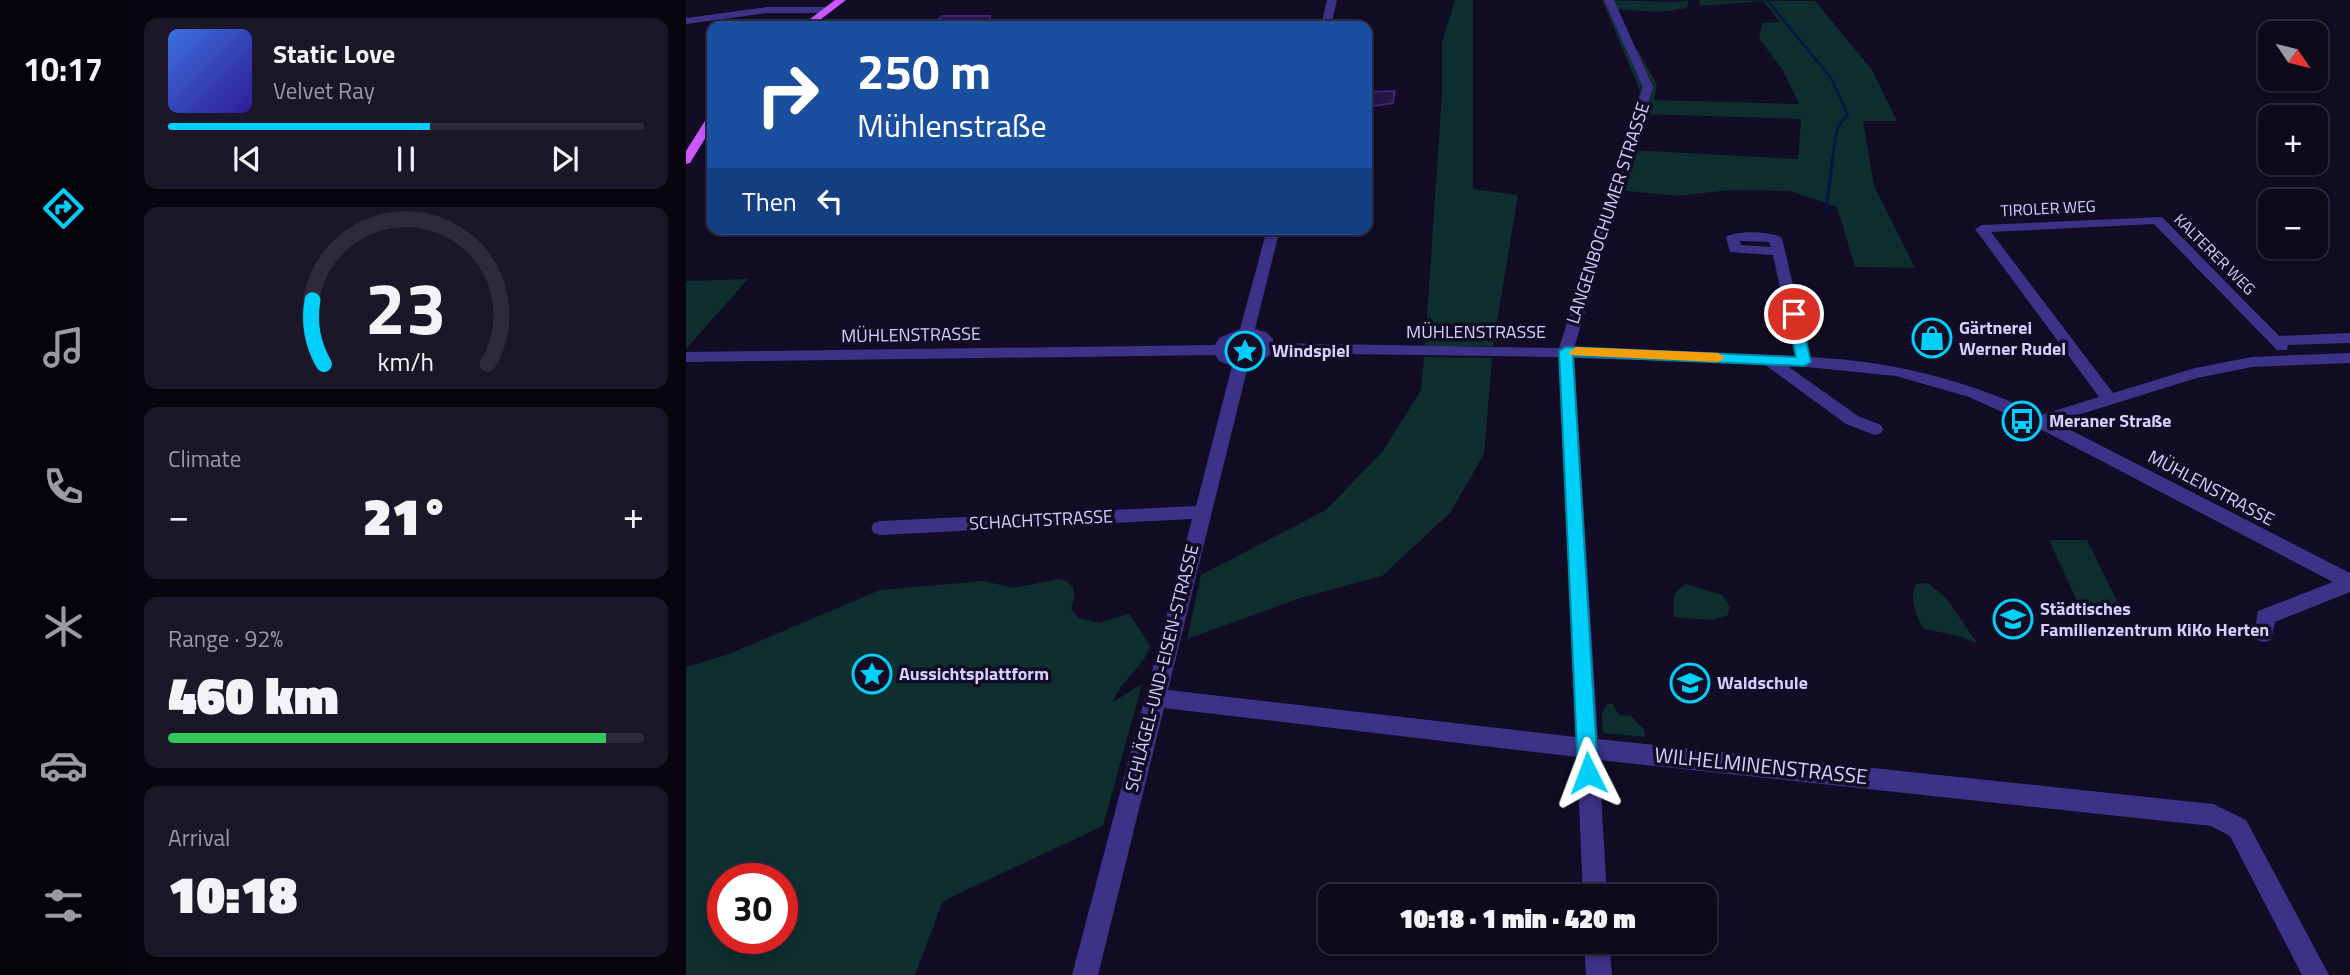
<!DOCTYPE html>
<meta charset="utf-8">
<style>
body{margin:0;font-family:"Titillium Web",sans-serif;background:#1c1728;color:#f1f3f6;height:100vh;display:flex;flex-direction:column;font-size:26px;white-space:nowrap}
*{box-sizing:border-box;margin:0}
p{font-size:23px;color:#9b9aa3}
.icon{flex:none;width:38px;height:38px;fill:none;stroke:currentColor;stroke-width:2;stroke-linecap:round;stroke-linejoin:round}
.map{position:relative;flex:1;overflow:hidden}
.panel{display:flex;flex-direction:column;gap:18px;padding:18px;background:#08050f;width:560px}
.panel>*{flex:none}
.hud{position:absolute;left:21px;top:21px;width:665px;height:214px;border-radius:14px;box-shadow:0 4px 10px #0003,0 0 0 2px #2e2a3a;background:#1a4fa0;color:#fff;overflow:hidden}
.needle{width:46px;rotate:125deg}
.fabs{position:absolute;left:1572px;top:21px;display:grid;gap:14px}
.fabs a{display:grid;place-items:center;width:70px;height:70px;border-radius:14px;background:#0e091b;box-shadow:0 4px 10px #0003,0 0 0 2px #2e2a3a;font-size:35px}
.speed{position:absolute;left:21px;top:863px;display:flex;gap:14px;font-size:35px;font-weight:700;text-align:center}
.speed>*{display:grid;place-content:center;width:91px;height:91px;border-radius:50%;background:#0e091b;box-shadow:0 4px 10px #0003,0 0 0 2px #2e2a3a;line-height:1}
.speed .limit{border:10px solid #d22;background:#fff;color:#111}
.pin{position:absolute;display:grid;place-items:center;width:60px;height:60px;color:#fff;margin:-30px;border:4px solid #fff;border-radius:50%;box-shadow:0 2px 7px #0007}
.me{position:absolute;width:77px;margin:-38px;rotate:357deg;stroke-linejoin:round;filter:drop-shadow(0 0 5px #0008)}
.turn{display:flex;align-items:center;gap:24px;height:147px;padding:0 35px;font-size:32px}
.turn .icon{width:91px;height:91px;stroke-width:2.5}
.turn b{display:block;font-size:49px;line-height:60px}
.then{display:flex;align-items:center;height:66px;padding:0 35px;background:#0003;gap:14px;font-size:26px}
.big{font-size:52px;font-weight:800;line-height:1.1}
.panel .card{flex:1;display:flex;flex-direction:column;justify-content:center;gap:10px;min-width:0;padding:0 24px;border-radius:14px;background:#1c1728}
.panel .dial{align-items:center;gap:0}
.dial svg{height:182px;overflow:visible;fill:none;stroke:#2e2a3a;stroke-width:7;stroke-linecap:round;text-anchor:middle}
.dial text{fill:#f1f3f6;stroke:none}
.song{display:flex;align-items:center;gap:21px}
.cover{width:84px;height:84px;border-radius:10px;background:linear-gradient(135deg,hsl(220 70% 55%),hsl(250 70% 35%))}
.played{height:7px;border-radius:4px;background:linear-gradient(90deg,#00cffa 55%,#2e2a3a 55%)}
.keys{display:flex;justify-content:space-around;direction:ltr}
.heat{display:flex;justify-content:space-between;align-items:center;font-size:38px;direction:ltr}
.charge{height:10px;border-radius:5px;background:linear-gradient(90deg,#34c759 92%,#2e2a3a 0)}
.trip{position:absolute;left:632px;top:884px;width:399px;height:70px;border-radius:14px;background:#0e091b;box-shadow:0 4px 10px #0003,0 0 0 2px #2e2a3a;font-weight:800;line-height:70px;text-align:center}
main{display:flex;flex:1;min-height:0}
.tab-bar{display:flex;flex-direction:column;width:126px;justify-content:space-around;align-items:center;background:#06040b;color:#9b9aa3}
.tab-bar .icon{width:49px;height:49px}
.tab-bar .on{color:#00cffa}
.tab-bar b{font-size:32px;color:#f1f3f6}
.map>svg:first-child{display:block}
</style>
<main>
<nav class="tab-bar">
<b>10:17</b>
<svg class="icon on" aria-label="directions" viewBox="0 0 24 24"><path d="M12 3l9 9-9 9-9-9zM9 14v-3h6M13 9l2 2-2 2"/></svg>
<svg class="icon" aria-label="music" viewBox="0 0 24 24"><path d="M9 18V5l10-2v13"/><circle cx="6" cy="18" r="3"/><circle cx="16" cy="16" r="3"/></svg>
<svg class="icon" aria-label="phone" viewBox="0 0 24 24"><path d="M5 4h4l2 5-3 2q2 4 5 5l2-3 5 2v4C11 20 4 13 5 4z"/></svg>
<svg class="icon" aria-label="climate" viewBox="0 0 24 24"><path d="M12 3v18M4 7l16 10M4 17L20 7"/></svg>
<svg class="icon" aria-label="car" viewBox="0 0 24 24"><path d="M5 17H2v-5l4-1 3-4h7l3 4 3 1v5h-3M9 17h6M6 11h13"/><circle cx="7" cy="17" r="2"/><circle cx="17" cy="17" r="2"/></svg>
<svg class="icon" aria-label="filters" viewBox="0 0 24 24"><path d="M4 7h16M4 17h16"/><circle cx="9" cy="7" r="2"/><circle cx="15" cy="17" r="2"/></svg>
</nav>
<section class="panel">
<div class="card">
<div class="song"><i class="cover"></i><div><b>Static Love</b><p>Velvet Ray</p></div></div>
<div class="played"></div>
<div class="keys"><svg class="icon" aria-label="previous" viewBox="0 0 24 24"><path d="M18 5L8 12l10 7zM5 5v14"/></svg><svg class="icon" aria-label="pause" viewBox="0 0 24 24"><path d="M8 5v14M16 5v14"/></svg><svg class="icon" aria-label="next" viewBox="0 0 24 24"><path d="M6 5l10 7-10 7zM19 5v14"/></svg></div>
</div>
<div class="card dial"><svg viewBox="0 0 100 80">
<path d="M14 69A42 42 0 1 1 86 69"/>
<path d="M14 69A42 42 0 0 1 9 41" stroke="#00cffa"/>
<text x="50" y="56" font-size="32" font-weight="700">23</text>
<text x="50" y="72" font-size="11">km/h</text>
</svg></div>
<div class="card"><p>Climate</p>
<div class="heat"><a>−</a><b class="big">21°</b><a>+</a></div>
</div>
<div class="card"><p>Range · 92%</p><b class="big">460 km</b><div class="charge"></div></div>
<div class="card"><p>Arrival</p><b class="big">10:18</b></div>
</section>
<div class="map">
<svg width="1664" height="975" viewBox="0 0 1664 975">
<rect width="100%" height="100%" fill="#120c24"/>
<!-- green -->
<g fill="#0e2e2f" fill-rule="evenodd">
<polygon points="769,0 787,0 787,189 832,195 807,346 739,346 756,94 756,42"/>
<path d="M916,0L992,2L1003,0L1001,8L972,12L928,9L944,50H952L971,84L968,100L1113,104L1097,71L1073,38L1076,23L1094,22L1077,1L1014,6L1013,0L1129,1L1186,70L1211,121H1177L1188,186L1229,268L1169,267L1151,207L1104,191L1044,190L992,196L932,190L928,201L918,200L954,91ZM955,114L1115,119L1112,159L945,150Z"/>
<polygon points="62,279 0,349 0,281"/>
<polygon points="738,357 806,358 798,454 764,513 696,576 614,598 501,639 515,575 640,510 697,451 735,390"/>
<polygon points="1363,540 1401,540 1438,615 1397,614"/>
<path d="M373,579C390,583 391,593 385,608L392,618L414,623L443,613L464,646C457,669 435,679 427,702L456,684L417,826L257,901L229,975H0V667L43,654L194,590L298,581L327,588ZM37,878H96V938H37Z"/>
<path d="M1242,583L1260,598L1292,644L1273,636L1238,629C1230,616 1223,599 1230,584Z"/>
<path d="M1000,584L1036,595L1044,607L1041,616L1025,620L988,617C987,602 985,592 1000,584Z"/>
<polygon points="921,704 927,704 933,715 945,716 958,730 960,737 917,733 916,714"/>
</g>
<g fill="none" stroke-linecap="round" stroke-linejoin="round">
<!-- stream-far1 -->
<path stroke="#051744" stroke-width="2.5" d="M1081,0L1145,78L1162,115C1148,125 1149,142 1147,158"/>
<!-- stream -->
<polyline stroke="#051744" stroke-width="3.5" points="1140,209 1147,157"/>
</g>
<!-- building -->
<g fill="#241647" stroke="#3b2675" stroke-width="2">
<polygon points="256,16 304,16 304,26 245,26"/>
<polygon points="709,91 707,103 681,107 681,92"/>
</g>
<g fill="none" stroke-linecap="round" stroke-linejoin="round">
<!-- minor -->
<g fill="#3c3288" fill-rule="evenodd">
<polygon points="641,0 651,0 645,26 635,26"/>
<path d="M918,0H928L967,87L888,348L1109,356L1087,255L1044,252L1040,237C1050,230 1086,231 1096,238L1124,357C1206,361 1281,380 1355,415L1413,397L1289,229L1296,225L1476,217L1593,336L1664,333V343L1602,345L1601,350H1591L1468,224L1305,232L1427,393L1509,368L1566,357L1664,353V363L1566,367L1511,378L1369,422L1664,573V592L1589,622L1585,640L1578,642L1571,640L1568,634L1572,611L1647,582L1360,432L1283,397L1210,376L1100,365L1172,416L1195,425L1197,429L1195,433L1189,435L1160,424L1078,364L888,358L912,739L1527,804L1560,820L1643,975H1616L1544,836L1525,826L913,760L921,896H897L891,757L478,708L412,975H386L506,519L194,535L188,533L185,528L188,523L194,521L510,506L546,366L533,361L529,355L0,362V352L529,345L533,338L554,329L581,229H594L569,329L580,332L587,339V343L873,348L957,87ZM1054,241L1083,242L1085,247L1055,245ZM562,337L572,340V350L559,356L544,355L542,350L544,344ZM586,353L873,357L890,737L482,690L562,366L575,362Z"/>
<polygon points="81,7 142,7 147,10 142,13 81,13 0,24 0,18"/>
<polygon points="898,942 923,942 926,975 900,975"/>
</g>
<!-- major -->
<g fill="#cc56ff" fill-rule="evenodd">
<polygon points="149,0 160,0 126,26 115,26"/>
<polygon points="26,115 26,127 4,163 0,164 0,151 22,116"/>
</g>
</g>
<!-- route -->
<polygon fill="#00cffa" stroke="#0087a2" stroke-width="2" points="1108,310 1114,314 1125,362 1118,366 887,356 912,773 909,779 902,782 895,779 892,773 873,351 880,347 1110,357 1101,314"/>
<!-- slow -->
<polygon fill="#f59e0b" points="890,347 1032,353 1039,358 1032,362 885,355 883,352"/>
<!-- icons -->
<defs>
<symbol id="shop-ring" viewBox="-11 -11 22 22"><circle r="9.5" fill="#120c24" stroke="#00cffa" stroke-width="1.5"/><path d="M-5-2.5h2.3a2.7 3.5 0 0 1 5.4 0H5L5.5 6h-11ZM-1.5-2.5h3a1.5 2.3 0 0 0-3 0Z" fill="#00cffa"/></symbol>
<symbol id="sight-ring" viewBox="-11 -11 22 22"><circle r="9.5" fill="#120c24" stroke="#00cffa" stroke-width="1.5"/><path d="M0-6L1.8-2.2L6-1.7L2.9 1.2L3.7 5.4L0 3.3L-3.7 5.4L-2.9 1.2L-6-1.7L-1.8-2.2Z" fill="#00cffa"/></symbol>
<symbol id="bus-ring" viewBox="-11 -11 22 22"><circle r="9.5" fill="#120c24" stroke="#00cffa" stroke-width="1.5"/><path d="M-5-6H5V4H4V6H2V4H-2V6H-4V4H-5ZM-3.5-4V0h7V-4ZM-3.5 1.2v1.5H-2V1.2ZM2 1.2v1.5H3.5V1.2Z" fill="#00cffa"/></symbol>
<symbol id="school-ring" viewBox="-11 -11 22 22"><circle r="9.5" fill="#120c24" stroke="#00cffa" stroke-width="1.5"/><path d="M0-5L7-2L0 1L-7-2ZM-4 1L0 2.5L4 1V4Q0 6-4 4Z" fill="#00cffa"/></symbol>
</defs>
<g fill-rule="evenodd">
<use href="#shop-ring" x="1224" y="316" width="44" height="44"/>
<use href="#sight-ring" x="537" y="329" width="44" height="44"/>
<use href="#bus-ring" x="1314" y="399" width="44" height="44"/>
<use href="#school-ring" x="1305" y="597" width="44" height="44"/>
<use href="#sight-ring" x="164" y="652" width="44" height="44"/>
<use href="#school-ring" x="982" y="661" width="44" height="44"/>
</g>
<g text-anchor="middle" stroke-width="7" stroke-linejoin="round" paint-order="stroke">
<!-- far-street labels -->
<g font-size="16" fill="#d8cfff" stroke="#120c24">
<text transform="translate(1362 208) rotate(-3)" y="6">TIROLER WEG</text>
<text transform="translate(1529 254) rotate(45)" y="6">KALTERER WEG</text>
</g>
<!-- street labels -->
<g font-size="18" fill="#d8cfff" stroke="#120c24">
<text transform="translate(922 213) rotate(-72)" y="6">LANGENBOCHUMER STRASSE</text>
<text x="790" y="338">MÜHLENSTRASSE</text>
<text transform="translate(225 335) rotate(-1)" y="6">MÜHLENSTRASSE</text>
<text transform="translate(1525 488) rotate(28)" y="6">MÜHLENSTRASSE</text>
<text transform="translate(355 520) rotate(-3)" y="6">SCHACHTSTRASSE</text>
<text transform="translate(476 668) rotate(-76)" y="6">SCHLÄGEL-UND-EISEN-STRASSE</text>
</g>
<!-- poi labels -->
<g font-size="18" font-weight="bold" fill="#d8cfff" stroke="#120c24" text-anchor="start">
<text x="1273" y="334">Gärtnerei<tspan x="1273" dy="21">Werner Rudel</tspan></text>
<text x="586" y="357">Windspiel</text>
<text x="1363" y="427">Meraner Straße</text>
<text x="1354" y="615">Städtisches<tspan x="1354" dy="21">Familienzentrum KiKo Herten</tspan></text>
<text x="213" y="680">Aussichtsplattform</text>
<text x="1031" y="689">Waldschule</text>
</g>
<!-- near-street labels -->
<g font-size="21" fill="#d8cfff" stroke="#120c24">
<text transform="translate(1075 766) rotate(6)" y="7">WILHELMINENSTRASSE</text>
</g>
</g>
</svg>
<div class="fabs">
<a><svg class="needle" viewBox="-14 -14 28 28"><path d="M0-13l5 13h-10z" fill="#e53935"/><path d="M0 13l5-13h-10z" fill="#9b9aa3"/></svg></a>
<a>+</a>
<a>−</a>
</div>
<div class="speed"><div class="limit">30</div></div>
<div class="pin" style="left:1108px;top:314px;background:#d93025"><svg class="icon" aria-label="arrive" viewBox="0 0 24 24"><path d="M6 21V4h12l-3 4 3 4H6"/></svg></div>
<svg class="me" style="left:902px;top:773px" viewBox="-20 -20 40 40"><path d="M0-17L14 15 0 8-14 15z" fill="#00cffa" stroke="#fff" stroke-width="4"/></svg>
<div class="trip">10:18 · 1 min · 420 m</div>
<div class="hud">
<div class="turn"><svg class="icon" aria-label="right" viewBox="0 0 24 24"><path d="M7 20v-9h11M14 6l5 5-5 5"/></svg><div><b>250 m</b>Mühlenstraße</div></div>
<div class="then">Then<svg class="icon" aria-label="left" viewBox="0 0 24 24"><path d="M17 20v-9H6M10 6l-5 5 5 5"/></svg></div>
</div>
</div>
</main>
